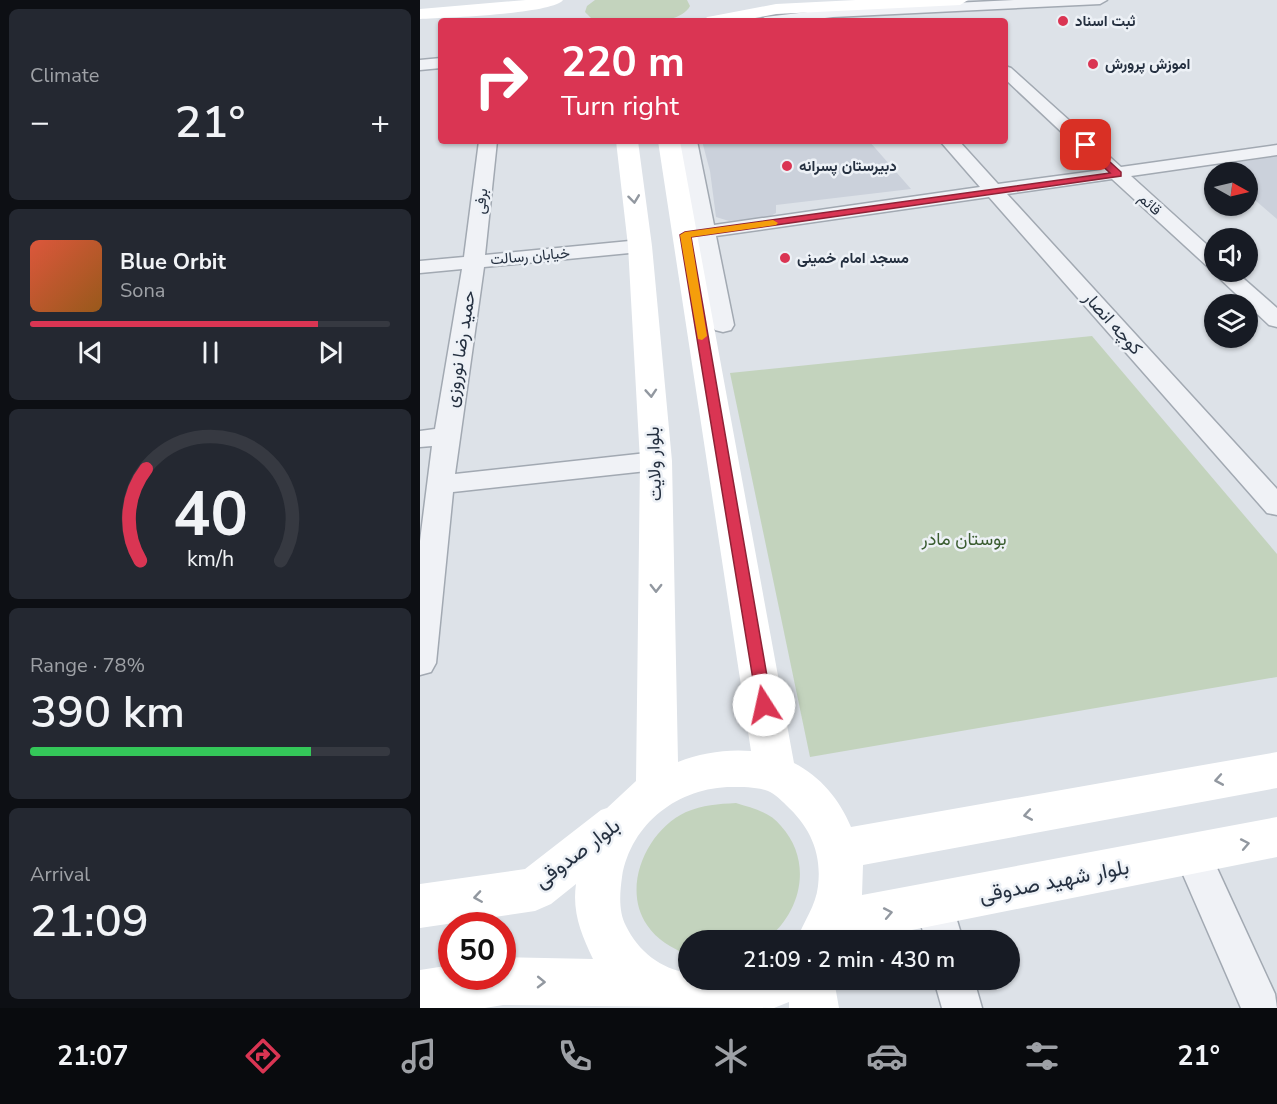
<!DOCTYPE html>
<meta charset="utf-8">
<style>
body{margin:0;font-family:"Nunito Sans",Vazirmatn,sans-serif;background:#242831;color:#f1f3f6;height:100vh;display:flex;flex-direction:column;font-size:22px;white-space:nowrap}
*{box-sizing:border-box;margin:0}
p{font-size:20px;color:#9ea1a6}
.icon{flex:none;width:33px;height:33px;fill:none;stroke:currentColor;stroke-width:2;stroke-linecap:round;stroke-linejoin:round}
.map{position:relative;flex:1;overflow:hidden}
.panel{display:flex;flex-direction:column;gap:9px;padding:9px;background:#0d0f14;width:420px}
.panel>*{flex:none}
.banner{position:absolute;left:18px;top:18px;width:570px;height:126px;border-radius:6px;box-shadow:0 2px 4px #0004;background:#da3553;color:#fff;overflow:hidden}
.needle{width:39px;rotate:98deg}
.buttons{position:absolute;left:784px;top:162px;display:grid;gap:12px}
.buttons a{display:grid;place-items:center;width:54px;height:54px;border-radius:50%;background:#171b24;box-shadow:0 2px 4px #0004;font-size:30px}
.speed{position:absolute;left:18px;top:912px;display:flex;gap:12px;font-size:30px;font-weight:700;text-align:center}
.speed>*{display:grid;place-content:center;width:78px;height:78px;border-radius:50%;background:#171b24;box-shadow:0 2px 4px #0004;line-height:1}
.speed .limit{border:9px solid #d22;background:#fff;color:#111}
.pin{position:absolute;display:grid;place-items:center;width:51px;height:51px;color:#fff;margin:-26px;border-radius:12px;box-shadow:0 3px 9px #0006}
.me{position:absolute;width:66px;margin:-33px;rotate:350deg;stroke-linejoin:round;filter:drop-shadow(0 0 4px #0008)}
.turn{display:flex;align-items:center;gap:21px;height:126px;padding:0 24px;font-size:27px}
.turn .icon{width:78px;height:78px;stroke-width:2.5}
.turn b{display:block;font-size:42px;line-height:51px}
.big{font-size:45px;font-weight:600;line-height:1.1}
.panel .widget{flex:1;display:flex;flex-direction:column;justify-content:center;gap:9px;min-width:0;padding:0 21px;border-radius:9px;background:#242831}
.panel .dial{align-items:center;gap:0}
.dial svg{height:156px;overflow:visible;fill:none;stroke:#363941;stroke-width:7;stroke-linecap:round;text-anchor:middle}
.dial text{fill:#f1f3f6;stroke:none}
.song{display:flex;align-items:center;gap:18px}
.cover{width:72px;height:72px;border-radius:9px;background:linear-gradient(135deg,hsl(10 70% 55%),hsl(30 70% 35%))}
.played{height:6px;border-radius:3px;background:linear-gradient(90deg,#da3553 80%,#363941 80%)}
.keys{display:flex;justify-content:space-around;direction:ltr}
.heat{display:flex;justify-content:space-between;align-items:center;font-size:33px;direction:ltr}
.charge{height:9px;border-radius:4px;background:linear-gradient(90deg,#34c759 78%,#363941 0)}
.trip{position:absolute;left:258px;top:930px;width:342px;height:60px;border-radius:30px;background:#171b24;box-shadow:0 2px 4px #0004;font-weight:600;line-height:60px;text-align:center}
.tab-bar{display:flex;height:96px;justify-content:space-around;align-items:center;background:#090b0e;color:#9ea1a6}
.tab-bar .icon{width:42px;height:42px}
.tab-bar .active{color:#da3553}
.tab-bar b{font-size:27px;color:#f1f3f6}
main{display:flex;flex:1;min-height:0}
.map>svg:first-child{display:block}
</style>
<main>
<section class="panel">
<div class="widget"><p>Climate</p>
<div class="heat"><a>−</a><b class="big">21°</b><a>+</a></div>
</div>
<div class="widget">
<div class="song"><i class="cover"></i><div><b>Blue Orbit</b><p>Sona</p></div></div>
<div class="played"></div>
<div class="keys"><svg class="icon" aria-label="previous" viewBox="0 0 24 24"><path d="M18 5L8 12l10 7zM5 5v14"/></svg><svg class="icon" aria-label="pause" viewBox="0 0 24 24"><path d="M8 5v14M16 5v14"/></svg><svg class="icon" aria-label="next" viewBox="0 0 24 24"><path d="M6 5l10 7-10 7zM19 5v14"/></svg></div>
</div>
<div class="widget dial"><svg viewBox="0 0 100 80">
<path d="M14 69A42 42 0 1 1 86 69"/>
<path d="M14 69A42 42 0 0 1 17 22" stroke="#da3553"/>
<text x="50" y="56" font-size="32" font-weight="700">40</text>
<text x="50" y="72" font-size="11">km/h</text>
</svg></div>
<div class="widget"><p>Range · 78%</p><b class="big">390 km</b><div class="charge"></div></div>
<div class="widget"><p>Arrival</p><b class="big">21:09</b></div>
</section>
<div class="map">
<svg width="857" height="1008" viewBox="0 0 857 1008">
<rect width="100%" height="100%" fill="#dde2e8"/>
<!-- built -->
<g fill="#cbd1db">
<polygon points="282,141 449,141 491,189 356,205 356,213 347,218 309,221 296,217 290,171"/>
<polygon points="857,156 857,219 828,194 828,172 804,172 796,166"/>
</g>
<!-- green -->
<g fill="#c3d3bd">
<path d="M175,0H267L270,6C258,29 198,21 174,21L165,12L167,6Z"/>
<polygon points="672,336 857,554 857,677 390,757 310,373"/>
<path d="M316,803C332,808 350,812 361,826C393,861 382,912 346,940H268L267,955C251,947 237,940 227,925C201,887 227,830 266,812C283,805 298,804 316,803Z"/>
</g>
<!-- building -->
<polygon fill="#b4bbc6" stroke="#7e838b" stroke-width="1.5" points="360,7 371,21 309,21 313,19"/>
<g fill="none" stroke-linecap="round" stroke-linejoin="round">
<defs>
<g id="minor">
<polygon points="594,0 687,0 680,4 413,17 381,21 338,21 345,17 413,9"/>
<polygon points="21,58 21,68 0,70 0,60"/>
<polygon points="585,66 591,68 701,167 857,145 857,155 711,176 795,252 795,269 788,267 692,179 587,194 857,489 857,515 847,513 569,197 296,236 314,325 311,330 303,332 295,330 292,325 277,239 258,239 255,235 258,231 275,228 259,141 277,141 294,225 560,187 520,141 539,141 578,184 682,170 585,79"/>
<polygon points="59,141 77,141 65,255 220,240 227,242 230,246 227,250 220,252 64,267 35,474 236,452 245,455 249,461 245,467 236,470 33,492 16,663 11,672 0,675 0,541 12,446 0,447 0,431 15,429 42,269 0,273 0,261 44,257"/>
<polygon points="795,270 816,272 857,308 857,327 849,325 797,276 794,272"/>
<polygon points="772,837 785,842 855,994 857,1008 821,1008 754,854 759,842"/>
<polygon points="515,886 528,891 543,940 505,940 496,904 502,891"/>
<polygon points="514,980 554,980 562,1008 522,1008"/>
</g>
</defs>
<!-- minor casing -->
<use href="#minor" stroke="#a2a9b2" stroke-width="3"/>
<!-- minor -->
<use href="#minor" fill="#f0f2f6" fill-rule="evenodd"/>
<!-- secondary -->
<g fill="#fff" fill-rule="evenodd">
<path d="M106,0H143C133,14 23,18 0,19V9Z"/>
<polygon points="436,0 548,0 540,5 356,14 320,21 284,21 287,17 293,16 356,4"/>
<path d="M196,141H218L232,246L252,461L258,762C281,753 306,749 331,751L238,141H260L374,763C400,776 420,800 431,827L857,752V788L443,865L442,895L857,817V857L442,940H377C383,922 396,906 398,886C402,853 390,827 366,805C361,800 355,794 348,791C337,787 324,787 312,787C259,787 211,823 202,877C200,892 198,911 206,926C218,951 241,969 268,973V980H414L419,1008H369V1002L354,1008L83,1005L65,1008H0V970L32,965V976H82V957L173,959C161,934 152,912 156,884L131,904L115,911L0,928V884L105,869L181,810L187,808L216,781L220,461L208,246Z"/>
</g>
</g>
<!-- one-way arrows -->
<defs><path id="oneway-chevron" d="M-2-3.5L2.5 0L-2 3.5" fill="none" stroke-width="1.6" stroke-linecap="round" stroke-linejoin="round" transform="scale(1.5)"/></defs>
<g stroke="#9298a0">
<use href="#oneway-chevron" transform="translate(214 199) rotate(83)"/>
<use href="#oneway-chevron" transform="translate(231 393) rotate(86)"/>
<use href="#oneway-chevron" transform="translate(236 588) rotate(90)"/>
<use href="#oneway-chevron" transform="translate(799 780) rotate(170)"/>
<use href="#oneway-chevron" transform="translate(608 815) rotate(170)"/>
<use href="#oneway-chevron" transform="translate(825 844) rotate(-11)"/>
<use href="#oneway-chevron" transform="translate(58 897) rotate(171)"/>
<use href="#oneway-chevron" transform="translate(468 913) rotate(-11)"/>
<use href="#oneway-chevron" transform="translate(121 982) rotate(1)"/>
</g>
<!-- route -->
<polygon fill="#da3553" stroke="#8e2236" stroke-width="1.5" points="662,143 669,143 701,172 701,176 271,237 352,705 349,710 344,712 338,710 260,235 265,232 690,173 662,147"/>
<!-- slow -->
<polygon fill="#f59e0b" points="353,220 358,223 356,225 271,237 287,336 282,340 278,339 260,235 265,232"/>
<!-- markers -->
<g fill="#da3553" stroke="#edf1f6" stroke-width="2">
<circle cx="643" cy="21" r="6"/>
<circle cx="673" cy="64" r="6"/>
<circle cx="367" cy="166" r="6"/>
<circle cx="365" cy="258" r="6"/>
</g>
<g text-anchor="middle" stroke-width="5" stroke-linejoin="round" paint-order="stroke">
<!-- far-poi labels -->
<g font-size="15" font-weight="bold" fill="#253040" stroke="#edf1f6" text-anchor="start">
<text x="655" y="26">ثبت اسناد</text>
<text x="685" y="69">اموزش پرورش</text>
<text x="379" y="171">دبیرستان پسرانه</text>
<text x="377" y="263">مسجد امام خمینی</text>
</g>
<!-- far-street labels -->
<g font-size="15" fill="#253040" stroke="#edf1f6">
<text transform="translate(61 201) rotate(-83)" y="5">برفی</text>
<text transform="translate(730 204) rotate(42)" y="5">قائم</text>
<text transform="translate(110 256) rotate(-5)" y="5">خیابان رسالت</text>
</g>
<!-- street labels -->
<g font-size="18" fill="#253040" stroke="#edf1f6">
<text transform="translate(693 323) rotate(48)" y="6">کوچه انصار</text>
<text transform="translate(40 349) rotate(-81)" y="6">حمید رضا نوروزی</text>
<text transform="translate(234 464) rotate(-92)" y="6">بلوار ولایت</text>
</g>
<!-- park labels -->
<g font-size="18" fill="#3b5d31" stroke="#edf1f6">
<text x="544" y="545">بوستان مادر</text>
</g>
<!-- near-street labels -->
<g font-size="21" fill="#253040" stroke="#edf1f6">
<text transform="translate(157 853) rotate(-37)" y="7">بلوار صدوقی</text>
<text transform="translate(634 881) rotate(-11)" y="7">بلوار شهید صدوقی</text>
</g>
</g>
</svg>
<div class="buttons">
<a><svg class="needle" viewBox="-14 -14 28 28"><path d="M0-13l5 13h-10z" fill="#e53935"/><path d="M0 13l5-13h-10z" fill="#9ea1a6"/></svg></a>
<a><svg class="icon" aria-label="sound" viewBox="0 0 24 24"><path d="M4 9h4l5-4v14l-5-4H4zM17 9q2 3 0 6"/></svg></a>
<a><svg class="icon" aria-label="layers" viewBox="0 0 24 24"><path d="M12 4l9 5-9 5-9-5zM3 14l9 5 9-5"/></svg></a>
</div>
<div class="speed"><div class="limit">50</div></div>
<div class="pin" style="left:666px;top:145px;background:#d93025"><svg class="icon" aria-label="arrive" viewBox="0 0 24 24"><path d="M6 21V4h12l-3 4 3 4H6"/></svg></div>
<svg class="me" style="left:344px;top:705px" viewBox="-20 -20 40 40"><circle r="19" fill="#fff"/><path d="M0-13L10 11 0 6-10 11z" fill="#da3553"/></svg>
<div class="trip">21:09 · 2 min · 430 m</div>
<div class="banner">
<div class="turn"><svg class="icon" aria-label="right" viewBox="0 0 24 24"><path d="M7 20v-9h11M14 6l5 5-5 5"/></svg><div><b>220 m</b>Turn right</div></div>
</div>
</div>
</main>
<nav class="tab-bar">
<b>21:07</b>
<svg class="icon active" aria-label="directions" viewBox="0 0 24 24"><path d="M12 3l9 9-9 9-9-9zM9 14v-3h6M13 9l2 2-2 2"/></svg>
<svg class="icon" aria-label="music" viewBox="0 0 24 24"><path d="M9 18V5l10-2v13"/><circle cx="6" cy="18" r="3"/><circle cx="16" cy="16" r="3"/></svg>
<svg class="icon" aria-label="phone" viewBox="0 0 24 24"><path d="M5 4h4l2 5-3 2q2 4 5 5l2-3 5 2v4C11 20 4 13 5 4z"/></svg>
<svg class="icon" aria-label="climate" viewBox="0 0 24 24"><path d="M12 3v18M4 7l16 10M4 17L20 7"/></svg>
<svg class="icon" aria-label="car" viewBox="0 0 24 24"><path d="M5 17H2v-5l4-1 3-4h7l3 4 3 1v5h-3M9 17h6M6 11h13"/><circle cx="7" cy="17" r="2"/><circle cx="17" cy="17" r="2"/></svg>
<svg class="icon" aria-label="filters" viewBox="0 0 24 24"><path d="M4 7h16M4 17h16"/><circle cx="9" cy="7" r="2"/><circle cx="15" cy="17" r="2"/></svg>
<b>21°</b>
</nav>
